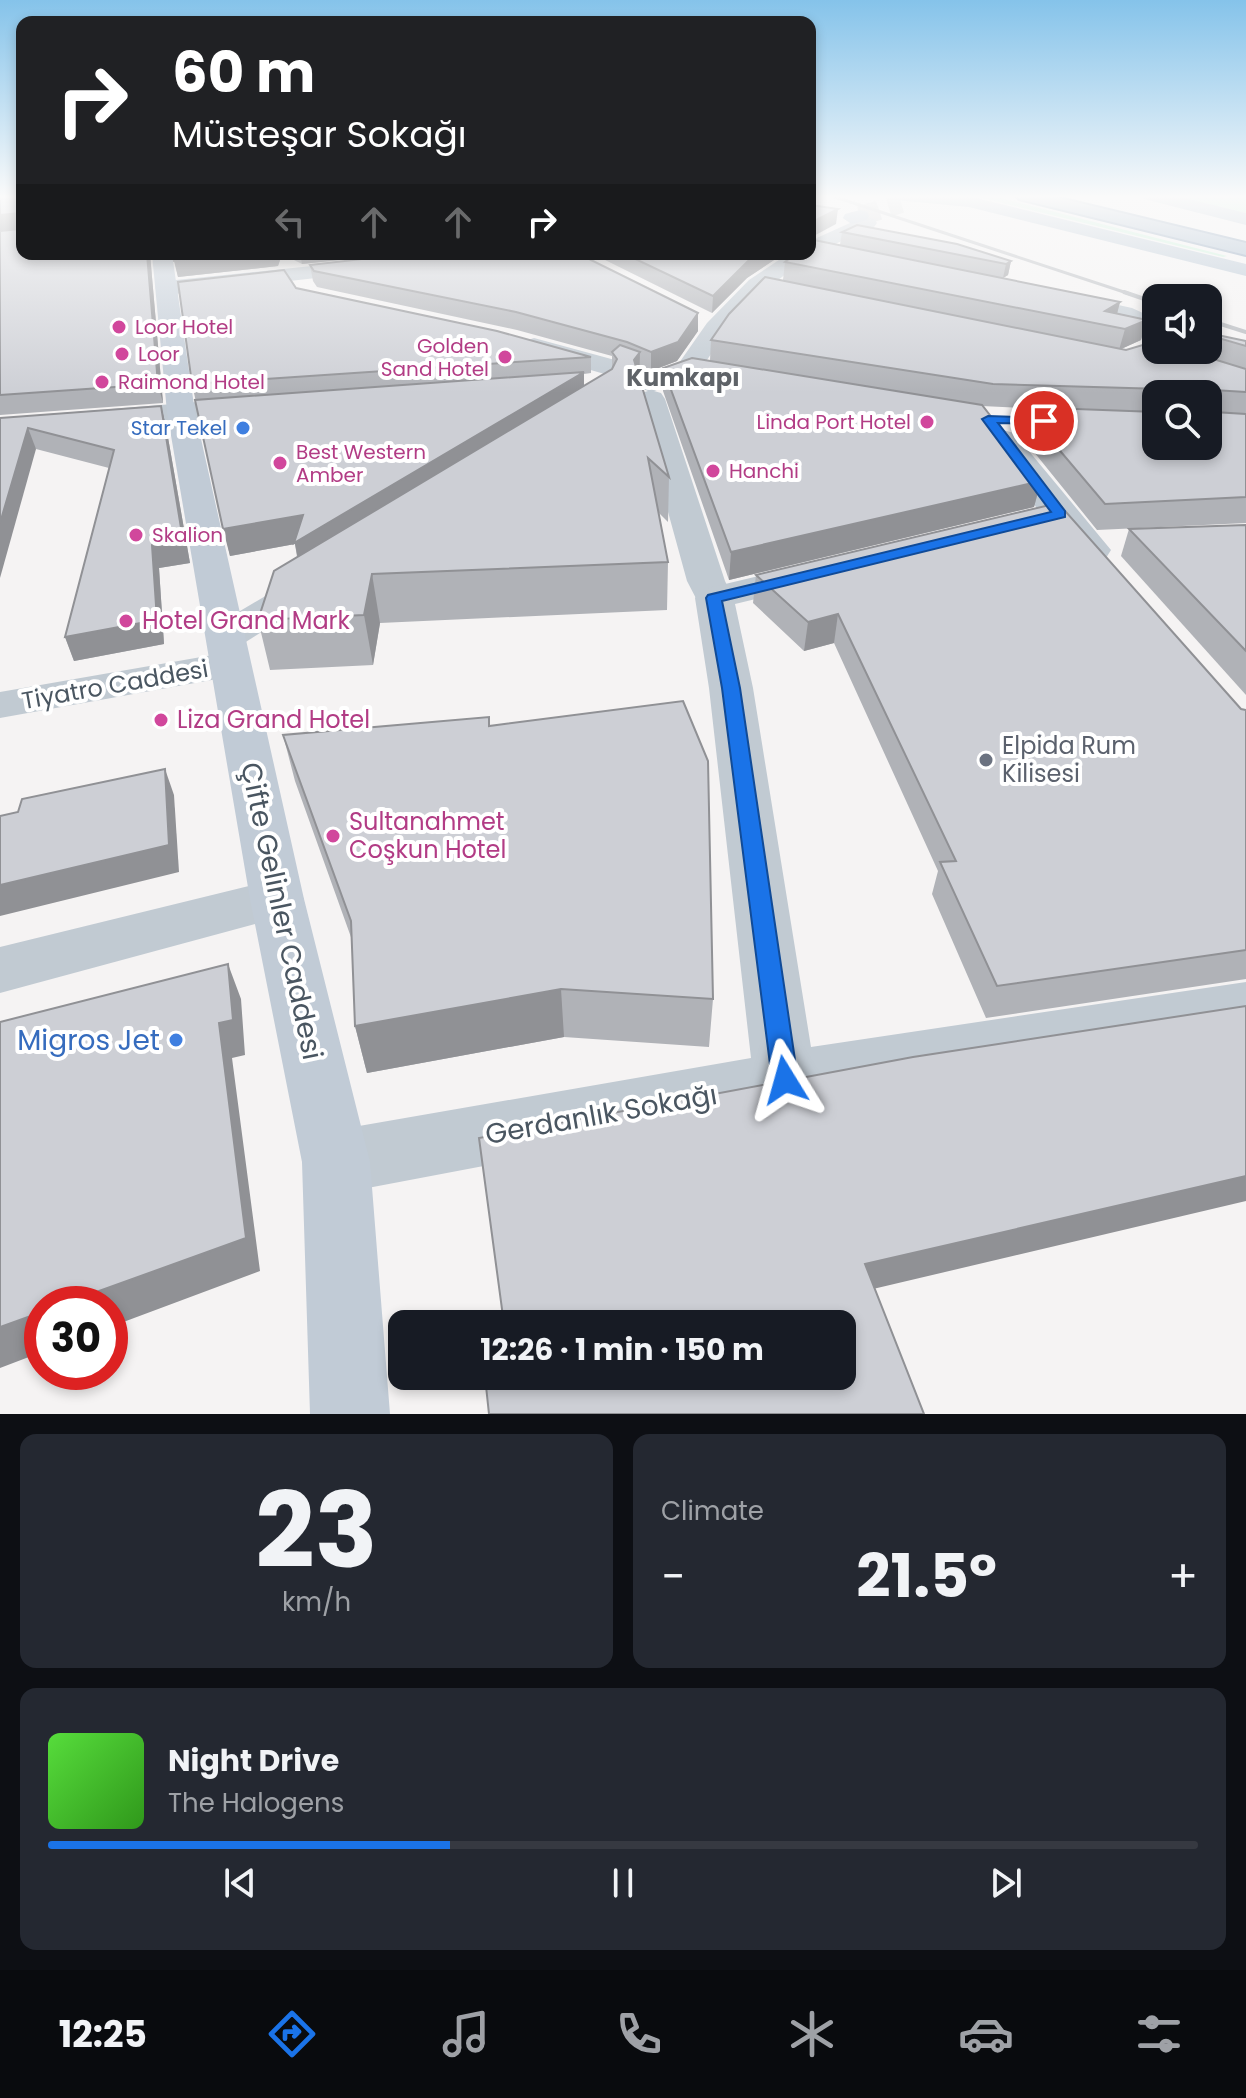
<!DOCTYPE html>
<meta charset="utf-8">
<style>
body{margin:0;font-family:Poppins,sans-serif;background:#242831;color:#f1f3f6;height:100vh;display:flex;flex-direction:column;font-size:30px;white-space:nowrap}
*{box-sizing:border-box;margin:0}
p{font-size:26px;color:#9ea1a6}
.icon{flex:none;width:44px;height:44px;fill:none;stroke:currentColor;stroke-width:2;stroke-linecap:round;stroke-linejoin:round}
.map{position:relative;height:1414px;overflow:hidden}
.drawer{display:flex;flex-direction:column;gap:20px;padding:20px;background:#0d0f14;flex:1}
.drawer>*{flex:none}
.hud{position:absolute;left:16px;top:16px;width:800px;height:244px;border-radius:16px;box-shadow:0 4px 12px #0003;background:#202124;color:#fff;overflow:hidden}
.tools{position:absolute;left:1142px;top:284px;display:grid;gap:16px}
.tools a{display:grid;place-items:center;width:80px;height:80px;border-radius:16px;background:#171b24;box-shadow:0 4px 12px #0003;font-size:40px}
.speed{position:absolute;left:24px;top:1286px;display:flex;gap:16px;font-size:40px;font-weight:700;text-align:center}
.speed>*{display:grid;place-content:center;width:104px;height:104px;border-radius:50%;background:#171b24;box-shadow:0 4px 12px #0003;line-height:1}
.speed .limit{border:12px solid #d22;background:#fff;color:#111}
.pin{position:absolute;display:grid;place-items:center;width:68px;height:68px;color:#fff;margin:-34px;border:4px solid #fff;border-radius:50%;box-shadow:0 2px 8px #0007}
.me{position:absolute;width:88px;margin:-44px;rotate:352deg;stroke-linejoin:round;filter:drop-shadow(0 0 6px #0008)}
.turn{display:flex;align-items:center;gap:28px;height:168px;padding:0 24px;font-size:36px}
.turn .icon{width:104px;height:104px;stroke-width:2.5}
.turn b{display:block;font-size:56px;line-height:68px}
.lanes{display:flex;align-items:center;height:76px;padding:0 24px;background:#0003;justify-content:center;gap:40px;direction:ltr}
.lanes .off{opacity:.35}
.big{font-size:60px;font-weight:700;line-height:1.1}
.drawer .widget{flex:1;display:flex;flex-direction:column;justify-content:center;gap:12px;min-width:0;padding:0 28px;border-radius:16px;background:#242831}
.drawer .dial{align-items:center;gap:0}
.dial b{font-size:104px;line-height:1}
.song{display:flex;align-items:center;gap:24px}
.cover{width:96px;height:96px;border-radius:12px;background:linear-gradient(135deg,hsl(110 70% 55%),hsl(110 70% 35%))}
.played{height:8px;border-radius:4px;background:linear-gradient(90deg,#1a73e8 35%,#363941 35%)}
.keys{display:flex;justify-content:space-around;direction:ltr}
.heat{display:flex;justify-content:space-between;align-items:center;font-size:44px;direction:ltr}
.drawer .tiles{flex:1;display:grid;gap:20px;grid-template-columns:1fr 1fr}
.widget:last-child{grid-column:span 2}
.trip{position:absolute;left:388px;top:1310px;width:468px;height:80px;border-radius:16px;background:#171b24;box-shadow:0 4px 12px #0003;font-weight:700;line-height:80px;text-align:center}
.menu{display:flex;height:128px;justify-content:space-around;align-items:center;background:#090b0e;color:#9ea1a6}
.menu .icon{width:56px;height:56px}
.menu .on{color:#1a73e8}
.menu b{font-size:36px;color:#f1f3f6}
.map>svg:first-child{display:block}
</style>
<div class="map">
<svg width="1246" height="1414" viewBox="0 0 1246 1414">
<rect width="100%" height="100%" fill="#f5f3f3"/>
<!-- green -->
<g fill="#c3f1d5">
<polygon points="970,195 989,195 1227,256 1223,257"/>
<polygon points="1169,195 1246,195 1246,213"/>
</g>
<g fill="none" stroke-linecap="round" stroke-linejoin="round">
<!-- primary-tunnel -->
<polyline stroke="#caccce" stroke-width="20" stroke-dasharray="20 10" stroke-linecap="butt" points="860,216 901,203"/>
<defs>
<polygon id="trunk" points="1016,195 1047,195 1246,243 1246,255 1019,199"/>
</defs>
<!-- trunk casing -->
<use href="#trunk" stroke="#7690ad" stroke-width="4"/>
<!-- pedestrian -->
<g fill="#c1cad2" fill-rule="evenodd">
<polygon points="852,212 874,219 877,223 874,227 812,254 765,290 725,333 697,375 654,391 661,393 665,399 725,581 733,598 728,606 714,610 700,606 687,581 637,399 641,393 648,391 608,375 525,351 521,346 525,341 534,338 626,363 651,374 679,363 707,323 749,280 788,254 810,254 810,241 850,223 843,218"/>
<polygon points="258,397 268,400 272,406 268,412 0,436 0,418"/>
<polygon points="309,575 322,578 328,586 322,594 241,645 227,648 213,645 207,636 213,627 296,578"/>
<polygon points="277,879 296,885 304,899 296,913 0,993 0,947"/>
</g>
<!-- minor -->
<g fill="#c1cad2" fill-rule="evenodd">
<polygon points="370,260 378,261 381,266 378,271 166,295 155,288 166,281"/>
<polygon points="1059,292 1132,308 1156,319 1156,335 1117,318 1051,304 1048,299 1051,294"/>
<path d="M1003,430L1014,433L1111,550L1106,558C1097,560 1089,562 1081,558C1061,547 1004,462 988,439L992,433Z"/>
<polygon points="813,563 826,566 832,574 826,582 735,604 753,688 811,1047 1246,982 1246,1032 904,1086 336,1194 312,1185 302,1162 312,1139 336,1130 751,1058 709,688 695,598 700,590"/>
</g>
<!-- tertiary -->
<polygon fill="#c1cad2" fill-rule="evenodd" points="230,652 245,656 251,665 245,674 0,718 0,692"/>
<!-- secondary -->
<polygon fill="#c1cbd6" fill-rule="evenodd" points="152,254 172,254 195,412 304,899 370,1162 390,1414 310,1414 302,1162 250,899 167,412"/>
<!-- primary -->
<g fill="#b3c2d1" fill-rule="evenodd">
<polygon points="886,195 964,195 1246,264 1246,276 969,207 895,200"/>
<polygon points="1141,195 1172,195 1246,213 1246,225 1144,199"/>
<polygon points="860,210 867,212 869,216 867,220 852,224 843,218 845,214"/>
</g>
<!-- trunk -->
<use href="#trunk" fill="#9fb4c9" fill-rule="evenodd"/>
<!-- rail-far1 -->
<polyline stroke="#b5b8bd" stroke-width="3" points="829,195 1130,294"/>
<!-- rail -->
<g stroke="#b5b8bd" stroke-width="4">
<polyline points="1124,292 1156,303"/>
<polyline points="1208,320 1246,332"/>
</g>
</g>
<!-- wall -->
<g fill="#b0b2b7" fill-rule="evenodd">
<polygon points="0,231 22,254 150,254 163,403 0,415"/>
<path d="M842,232L1011,261L1008,275L1003,278L1120,302L1117,313L1147,320L1141,340L1121,349L1208,350V333L1246,341V523L1097,530L1017,431L1023,408L982,406L1041,481L1034,507L729,580L663,391V368L710,360L711,340L783,280L785,262L840,245ZM1156,394H1208L1156,446Z"/>
<polygon points="173,254 396,254 302,264 290,258 280,260 278,266 178,277"/>
<polygon points="593,254 783,254 747,278 712,313"/>
<polygon points="310,265 698,313 698,331 677,361 651,371 640,366 639,377 669,477 668,522 659,513 668,562 667,610 380,623 373,665 270,670 258,620 297,557 295,544 230,556 192,384 296,288 591,357 591,373 584,374 584,386 612,369 612,356 517,330 317,287 313,281"/>
<polygon points="161,406 166,426 190,563 159,568 164,644 74,661 65,637 109,468 36,449 0,418"/>
<polygon points="1246,525 1246,695 1121,556 1129,529"/>
<polygon points="756,575 1246,710 1246,979 986,1018 932,894 938,871 834,643 804,651 753,603"/>
<polygon points="490,726 713,999 709,1047 564,1037 367,1073 355,1026 352,940 295,781 283,735"/>
</g>
<!-- shaded-wall -->
<g fill="#909195">
<polygon points="838,209 836,224 810,238 810,223"/>
<polygon points="19,213 22,228 0,231 0,215"/>
<polygon points="147,254 150,254 163,403 158,384"/>
<polygon points="240,254 289,254 290,258 280,260 278,266 178,277 174,261"/>
<polygon points="300,254 396,254 302,264"/>
<polygon points="760,254 783,254 747,278 712,313 713,296 748,261"/>
<polygon points="1011,261 1008,275 1003,278 1006,264"/>
<polygon points="1120,302 1115,322 1105,311"/>
<polygon points="698,313 698,331 677,361 651,371 651,352"/>
<polygon points="1147,320 1141,340 1119,350 1125,329"/>
<polygon points="640,352 639,391 634,360"/>
<polygon points="584,372 584,394 300,570 295,544 230,556 223,529"/>
<polygon points="161,406 166,426 190,563 159,568 164,644 74,661 65,637 152,545"/>
<polygon points="28,428 36,449 0,578 0,523"/>
<polygon points="1041,481 1034,507 729,580 731,552"/>
<polygon points="372,574 380,623 373,665 364,615"/>
<polygon points="838,614 834,643 804,651 808,622"/>
<polygon points="165,769 174,795 179,872 0,916 0,885"/>
<polygon points="228,964 241,999 245,1055 232,1058 260,1271 110,1327 110,1304 63,1304 219,1023"/>
<polygon points="561,989 564,1037 367,1073 355,1026"/>
<polygon points="1246,1176 1246,1201 856,1293 865,1264"/>
<polygon points="42,1312 42,1352 0,1368 0,1327"/>
</g>
<!-- building -->
<g fill="#cdcfd5" stroke="#909195" stroke-width="2">
<polygon points="0,195 22,195 22,254 147,254 158,384 0,395 0,231 19,229 19,213 0,215"/>
<polygon points="810,202 811,205 838,209 810,223 810,225"/>
<polygon points="857,225 957,244 1011,261 1006,264 842,232"/>
<polygon points="814,240 1120,302 1105,311 1147,320 1125,329 785,262 795,254 810,254 810,243"/>
<polygon points="173,254 240,254 174,261"/>
<polygon points="405,254 579,254 698,313 678,342 651,352 627,342 516,312 314,271 310,265"/>
<polygon points="625,254 760,254 748,261 713,296"/>
<polygon points="284,270 296,288 497,331 591,357 192,384 178,282"/>
<polygon points="765,277 1126,350 1156,341 1156,350 1184,350 1246,369 1246,392 1214,390 1214,412 1246,414 1246,497 1105,504 1023,407 1156,412 1156,446 1208,446 1208,394 1166,394 1166,392 1163,389 993,384 711,340 729,314"/>
<polygon points="1208,333 1246,341 1246,346 1208,335"/>
<polygon points="620,345 640,352 634,360 669,477 648,458 668,562 372,574 364,615 258,620 274,571 612,369 617,359 612,352"/>
<polygon points="692,358 982,405 1041,481 731,552 663,368"/>
<polygon points="584,372 294,543 303,515 223,529 195,400"/>
<polygon points="161,406 183,540 152,545 157,620 65,637 114,450 28,428 0,523 0,418"/>
<polygon points="1058,503 1241,709 1246,710 1246,950 997,986 940,862 956,861 838,614 808,622 756,575"/>
<polygon points="1246,525 1246,651 1129,529"/>
<polygon points="683,701 708,761 713,999 561,989 355,1026 351,921 283,735 489,717 489,726"/>
<polygon points="165,769 169,845 0,885 0,816 18,812 22,799"/>
<polygon points="228,964 233,1020 219,1023 246,1238 63,1304 42,1304 42,1312 0,1327 0,1022"/>
<polygon points="1246,1006 1246,1176 865,1264 924,1414 489,1414 486,1386 511,1380 511,1376 842,1376 842,1324 504,1324 479,1138 913,1057"/>
</g>
<!-- sky -->
<linearGradient id="sky" x2="0" y2="1"><stop stop-color="#85c3ea"/><stop offset="0.5" stop-color="#fafafa"/><stop offset="1" stop-color="#fafafa" stop-opacity="0"/></linearGradient>
<rect width="1246" height="393" fill="url(#sky)"/>
<!-- route -->
<polygon fill="#1a73e8" stroke="#114b97" stroke-width="2" points="988,416 1048,418 1048,423 1044,424 998,423 1065,511 1065,517 722,601 740,688 798,1080 794,1088 785,1092 776,1088 772,1080 722,688 706,598 708,595 1051,512 982,419"/>
<!-- markers -->
<g fill="#d1479c" stroke="#fff" stroke-width="3">
<circle cx="119" cy="327" r="8"/>
<circle cx="122" cy="354" r="8"/>
<circle cx="505" cy="357" r="8"/>
<circle cx="102" cy="382" r="8"/>
<circle cx="927" cy="422" r="8"/>
<circle cx="280" cy="463" r="8"/>
<circle cx="713" cy="471" r="8"/>
<circle cx="136" cy="535" r="8"/>
<circle cx="126" cy="621" r="8"/>
<circle cx="161" cy="720" r="8"/>
<circle cx="333" cy="836" r="8"/>
</g>
<g fill="#3f7fe0" stroke="#fff" stroke-width="3">
<circle cx="243" cy="428" r="8"/>
<circle cx="176" cy="1040" r="8"/>
</g>
<circle fill="#6b7280" stroke="#fff" stroke-width="3" cx="986" cy="760" r="8"/>
<g text-anchor="middle" stroke-width="8" stroke-linejoin="round" paint-order="stroke">
<!-- far-hotel labels -->
<g font-size="20" fill="#b23c85" stroke="#fff" text-anchor="start">
<text x="135" y="334">Loor Hotel</text>
<text x="489" y="353" text-anchor="end">Golden<tspan x="489" dy="23">Sand Hotel</tspan></text>
<text x="138" y="361">Loor</text>
<text x="118" y="389">Raimond Hotel</text>
<text x="911" y="429" text-anchor="end">Linda Port Hotel</text>
<text x="296" y="459">Best Western<tspan x="296" dy="23">Amber</tspan></text>
<text x="729" y="478">Hanchi</text>
<text x="152" y="542">Skalion</text>
</g>
<!-- far-shop labels -->
<g font-size="20" fill="#366cbe" stroke="#fff" text-anchor="end">
<text x="227" y="435">Star Tekel</text>
</g>
<!-- far-quarter labels -->
<g font-size="24" font-weight="bold" fill="#5f6368" stroke="#fff">
<text x="683" y="386">Kumkapı</text>
</g>
<!-- hotel labels -->
<g font-size="24" fill="#b23c85" stroke="#fff" text-anchor="start">
<text x="142" y="629">Hotel Grand Mark</text>
<text x="177" y="728">Liza Grand Hotel</text>
<text x="349" y="830">Sultanahmet<tspan x="349" dy="28">Coşkun Hotel</tspan></text>
</g>
<!-- street labels -->
<g font-size="24" fill="#4a5661" stroke="#fff">
<text transform="translate(115 685) rotate(-10)" y="8">Tiyatro Caddesi</text>
</g>
<!-- worship labels -->
<g font-size="24" fill="#5b616d" stroke="#fff" text-anchor="start">
<text x="1002" y="754">Elpida Rum<tspan x="1002" dy="28">Kilisesi</tspan></text>
</g>
<!-- near-street labels -->
<g font-size="28" fill="#4a5661" stroke="#fff">
<text transform="translate(282 911) rotate(78)" y="10">Çifte Gelinler Caddesi</text>
<text transform="translate(601 1114) rotate(-10)" y="10">Gerdanlık Sokağı</text>
</g>
<!-- near-shop labels -->
<g font-size="28" fill="#366cbe" stroke="#fff" text-anchor="end">
<text x="160" y="1050">Migros Jet</text>
</g>
</g>
</svg>
<div class="tools">
<a><svg class="icon" aria-label="sound" viewBox="0 0 24 24"><path d="M4 9h4l5-4v14l-5-4H4zM17 9q2 3 0 6"/></svg></a>
<a><svg class="icon" aria-label="search" viewBox="0 0 24 24"><circle cx="10" cy="10" r="6"/><path d="M15 15l6 6"/></svg></a>
</div>
<div class="speed"><div class="limit">30</div></div>
<div class="pin" style="left:1044px;top:421px;background:#d93025"><svg class="icon" aria-label="arrive" viewBox="0 0 24 24"><path d="M6 21V4h12l-3 4 3 4H6"/></svg></div>
<svg class="me" style="left:785px;top:1080px" viewBox="-20 -20 40 40"><path d="M0-17L14 15 0 8-14 15z" fill="#1a73e8" stroke="#fff" stroke-width="4"/></svg>
<div class="trip">12:26 · 1 min · 150 m</div>
<div class="hud">
<div class="turn"><svg class="icon" aria-label="right" viewBox="0 0 24 24"><path d="M7 20v-9h11M14 6l5 5-5 5"/></svg><div><b>60 m</b>Müsteşar Sokağı</div></div>
<div class="lanes"><svg class="icon off" aria-label="left" viewBox="0 0 24 24"><path d="M17 20v-9H6M10 6l-5 5 5 5"/></svg><svg class="icon off" aria-label="ahead" viewBox="0 0 24 24"><path d="M12 20V5M6 11l6-6 6 6"/></svg><svg class="icon off" aria-label="ahead" viewBox="0 0 24 24"><path d="M12 20V5M6 11l6-6 6 6"/></svg><svg class="icon" aria-label="right" viewBox="0 0 24 24"><path d="M7 20v-9h11M14 6l5 5-5 5"/></svg></div>
</div>
</div>
<section class="drawer">
<div class="tiles">
<div class="widget dial"><b>23</b><p>km/h</p></div>
<div class="widget"><p>Climate</p>
<div class="heat"><a>−</a><b class="big">21.5°</b><a>+</a></div>
</div>
<div class="widget">
<div class="song"><i class="cover"></i><div><b>Night Drive</b><p>The Halogens</p></div></div>
<div class="played"></div>
<div class="keys"><svg class="icon" aria-label="previous" viewBox="0 0 24 24"><path d="M18 5L8 12l10 7zM5 5v14"/></svg><svg class="icon" aria-label="pause" viewBox="0 0 24 24"><path d="M8 5v14M16 5v14"/></svg><svg class="icon" aria-label="next" viewBox="0 0 24 24"><path d="M6 5l10 7-10 7zM19 5v14"/></svg></div>
</div>
</div>
</section>
<nav class="menu">
<b>12:25</b>
<svg class="icon on" aria-label="directions" viewBox="0 0 24 24"><path d="M12 3l9 9-9 9-9-9zM9 14v-3h6M13 9l2 2-2 2"/></svg>
<svg class="icon" aria-label="music" viewBox="0 0 24 24"><path d="M9 18V5l10-2v13"/><circle cx="6" cy="18" r="3"/><circle cx="16" cy="16" r="3"/></svg>
<svg class="icon" aria-label="phone" viewBox="0 0 24 24"><path d="M5 4h4l2 5-3 2q2 4 5 5l2-3 5 2v4C11 20 4 13 5 4z"/></svg>
<svg class="icon" aria-label="climate" viewBox="0 0 24 24"><path d="M12 3v18M4 7l16 10M4 17L20 7"/></svg>
<svg class="icon" aria-label="car" viewBox="0 0 24 24"><path d="M5 17H2v-5l4-1 3-4h7l3 4 3 1v5h-3M9 17h6M6 11h13"/><circle cx="7" cy="17" r="2"/><circle cx="17" cy="17" r="2"/></svg>
<svg class="icon" aria-label="filters" viewBox="0 0 24 24"><path d="M4 7h16M4 17h16"/><circle cx="9" cy="7" r="2"/><circle cx="15" cy="17" r="2"/></svg>
</nav>
